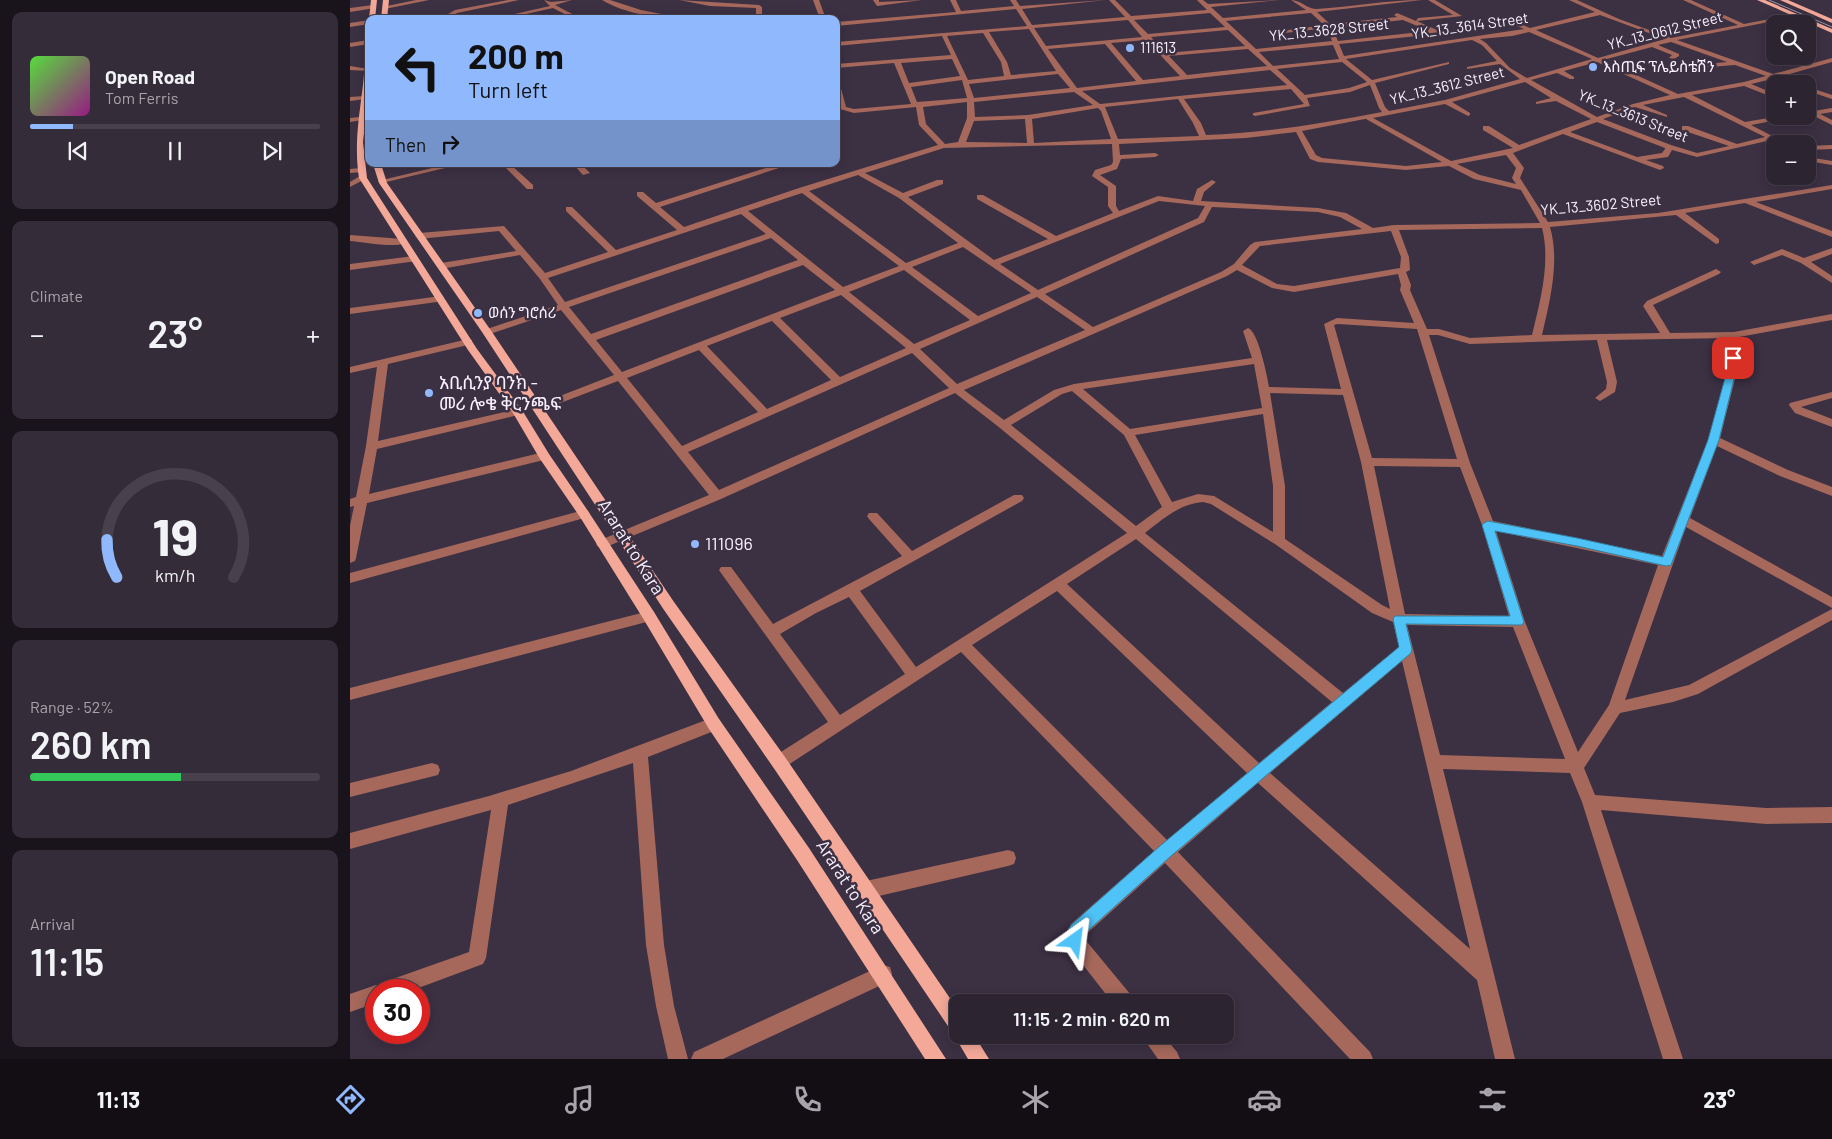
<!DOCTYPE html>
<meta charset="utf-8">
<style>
body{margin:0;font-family:Barlow,"Noto Sans Ethiopic",sans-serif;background:#352c3a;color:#f1f3f6;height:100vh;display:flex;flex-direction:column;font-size:19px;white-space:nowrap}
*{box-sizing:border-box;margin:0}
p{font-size:16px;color:#a7a4ac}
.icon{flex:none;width:28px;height:28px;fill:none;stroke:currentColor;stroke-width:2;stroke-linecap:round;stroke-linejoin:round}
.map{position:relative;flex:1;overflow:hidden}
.drawer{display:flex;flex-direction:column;gap:12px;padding:12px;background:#19141c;width:350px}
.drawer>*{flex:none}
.top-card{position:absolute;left:15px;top:15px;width:475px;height:152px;border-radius:10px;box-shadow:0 2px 12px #0003,0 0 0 1px #48414d;background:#90b8fd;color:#111;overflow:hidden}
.buttons{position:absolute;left:1416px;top:15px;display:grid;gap:10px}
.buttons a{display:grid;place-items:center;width:50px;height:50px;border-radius:10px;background:#2d2432;box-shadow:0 2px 12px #0003,0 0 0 1px #48414d;font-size:25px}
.speed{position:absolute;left:15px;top:979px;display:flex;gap:10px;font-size:25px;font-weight:700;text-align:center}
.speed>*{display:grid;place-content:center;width:65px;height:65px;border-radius:50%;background:#2d2432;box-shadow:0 2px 12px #0003,0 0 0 1px #48414d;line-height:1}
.speed .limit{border:8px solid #d22;background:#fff;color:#111}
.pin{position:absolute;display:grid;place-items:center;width:42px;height:42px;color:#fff;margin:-21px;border-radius:10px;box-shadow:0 2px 8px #0006}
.me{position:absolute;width:55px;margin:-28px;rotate:31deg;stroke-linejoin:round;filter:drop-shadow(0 0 4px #0008)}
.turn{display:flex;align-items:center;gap:18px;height:105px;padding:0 20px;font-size:22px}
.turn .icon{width:65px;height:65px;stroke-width:2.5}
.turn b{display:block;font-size:35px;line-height:42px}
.then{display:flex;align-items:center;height:48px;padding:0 20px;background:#0003;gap:10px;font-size:19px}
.big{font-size:38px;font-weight:600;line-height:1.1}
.drawer .tile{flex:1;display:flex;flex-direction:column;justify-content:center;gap:8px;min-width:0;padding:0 18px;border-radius:10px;background:#352c3a}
.drawer .dial{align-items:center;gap:0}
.dial svg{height:130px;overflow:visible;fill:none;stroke:#48414d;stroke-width:7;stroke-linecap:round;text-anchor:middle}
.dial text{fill:#f1f3f6;stroke:none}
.song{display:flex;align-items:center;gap:15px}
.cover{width:60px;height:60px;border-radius:8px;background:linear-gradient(135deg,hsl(110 70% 55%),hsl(310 70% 35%))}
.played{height:5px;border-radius:2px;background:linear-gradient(90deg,#90b8fd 15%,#48414d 15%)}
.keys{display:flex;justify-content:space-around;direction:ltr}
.heat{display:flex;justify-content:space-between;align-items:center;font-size:28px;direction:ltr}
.charge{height:8px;border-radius:4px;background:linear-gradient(90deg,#34c759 52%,#48414d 0)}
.trip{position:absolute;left:599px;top:994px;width:285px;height:50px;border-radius:10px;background:#2d2432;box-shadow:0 2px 12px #0003,0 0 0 1px #48414d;font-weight:600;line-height:50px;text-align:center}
.tab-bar{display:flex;height:80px;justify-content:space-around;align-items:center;background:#120e14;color:#a7a4ac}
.tab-bar .icon{width:35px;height:35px}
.tab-bar .active{color:#90b8fd}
.tab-bar b{font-size:22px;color:#f1f3f6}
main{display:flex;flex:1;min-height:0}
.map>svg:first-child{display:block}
</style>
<main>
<section class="drawer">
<div class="tile">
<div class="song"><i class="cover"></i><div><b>Open Road</b><p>Tom Ferris</p></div></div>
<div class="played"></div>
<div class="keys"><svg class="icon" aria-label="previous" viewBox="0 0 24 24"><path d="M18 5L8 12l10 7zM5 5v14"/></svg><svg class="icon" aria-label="pause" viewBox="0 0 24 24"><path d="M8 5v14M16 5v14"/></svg><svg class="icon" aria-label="next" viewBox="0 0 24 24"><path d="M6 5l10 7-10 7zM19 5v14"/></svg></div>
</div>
<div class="tile"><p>Climate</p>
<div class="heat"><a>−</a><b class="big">23°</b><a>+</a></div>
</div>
<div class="tile dial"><svg viewBox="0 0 100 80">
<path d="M14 69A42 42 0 1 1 86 69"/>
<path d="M14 69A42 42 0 0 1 8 46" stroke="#90b8fd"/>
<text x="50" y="56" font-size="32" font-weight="700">19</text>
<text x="50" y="72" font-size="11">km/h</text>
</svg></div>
<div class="tile"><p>Range · 52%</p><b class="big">260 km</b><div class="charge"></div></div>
<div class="tile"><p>Arrival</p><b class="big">11:15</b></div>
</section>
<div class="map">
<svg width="1482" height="1059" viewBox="0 0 1482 1059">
<rect width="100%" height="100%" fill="#3c3043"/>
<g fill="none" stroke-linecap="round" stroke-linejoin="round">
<!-- minor -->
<g fill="#a5685b" fill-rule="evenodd">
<polygon points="66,0 79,0 35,9 32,7"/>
<polygon points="158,0 169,0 107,13 104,15 107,19 101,19 98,14 105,10"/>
<polygon points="194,0 201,2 222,0 205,5 232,19 224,19 203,8 154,19 142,19 200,6"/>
<path d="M252,0H260L291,10L337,19C310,19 275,14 252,0Z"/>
<polygon points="329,0 409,5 412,7 412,19 406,19 406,8 360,6"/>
<polygon points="463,0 469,0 476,19 470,19"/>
<polygon points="523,0 529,0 529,2 572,0 527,6"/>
<path d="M600,0H606L611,11L664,6L660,0H666L670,6L756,0L672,9L682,25L775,17L759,0H765L781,16L857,10L847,0H853L858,4L930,0L861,7L873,18L956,10L941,0C951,0 957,9 966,9C1002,7 1036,0 1072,0L967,12L980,24L1047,17L1044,15L1047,13L1066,21L1068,18L1103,15L1078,0H1085L1112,16L1067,21L1089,31L1087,34L989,44L994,56L1174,29L1154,21L1156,18L1180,28L1245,12L1219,0H1227L1269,19L1321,38L1388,25L1333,0H1341L1394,24L1446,14L1449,16L1327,40L1423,74L1482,58V62L1429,77L1446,84H1436L1422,79L1401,84L1425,94V98L1394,86L1342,95L1395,122L1430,116H1448L1401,125L1438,144H1428L1421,140L1347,157L1322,150L1318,157L1296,160L1313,166L1314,168L1310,170L1213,134L1163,153L1174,168L1170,178L1198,222L1308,213L1482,185V189L1406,202L1482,231V237L1395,203L1335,213L1369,239V243L1366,244L1326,215L1200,227C1210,261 1200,301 1192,335L1310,333L1293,306L1297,301L1366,269L1371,272L1369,274L1303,305L1320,333L1384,332L1482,314V320L1389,337L1387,371L1370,438L1438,470L1482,487V496L1430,476L1367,446L1340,518L1482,597V608L1336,527L1275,700L1339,685L1482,609V620L1348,694L1323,702L1270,713L1234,768L1245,795L1416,808L1482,807V823L1416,824L1251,810L1333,1059H1313L1232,802L1220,773L1093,769L1165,1059H1145L1127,980L908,783L828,852L1020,1052L1023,1059H1000L815,863L733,937L781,995L783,1002H762L719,947L714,936L721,924L804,851L611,652L435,767L429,769L423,767L421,762L423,757L478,722L371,573L369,570L371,567H381L423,624L552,556L519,519L517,516L519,513H527L562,551L664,495H672L674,498L672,501L510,591L566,667L777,533L650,428L605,393L371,499L256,547H248L246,544L248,541L359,495L268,381L192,410H184L183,408L184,406L264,375L211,310L140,334H134V330L208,305L190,279L170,255L91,269L87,266L91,263L166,251L149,231L69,239L65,236L69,233L154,226L195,273L258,252L216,211V207H222L266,250L327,230L287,196V192H293L306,203L422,166L429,168L310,207L334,227L449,188L588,145L569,125L566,107L504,113L490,109L486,102V79L489,81L496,107L504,109L561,104L544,63L486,68V64L601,55L592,36L486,46V42L677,26L666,9L486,26V22L606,12ZM860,13L875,27L798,34L784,20ZM961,13L974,25L932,31L935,33L977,28L982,41L906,49L876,21ZM1250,15L1315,39L1248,58L1186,30ZM778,20L792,37L696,46L684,28ZM1053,20L1079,31L988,41L982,28ZM679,29L706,71L661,75L657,62L639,32ZM878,30L895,46L816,53L801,37ZM1179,32L1242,59L1177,78L1160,68L1136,43L1130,39L1162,36ZM633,33L651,62L654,76L618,80L597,36ZM796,40L830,76L793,80L761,43ZM1122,40L1132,45L1147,61L1117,67V69L1150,64L1170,79L1095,100L1039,111L1035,107L1025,83L1099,64V62L1022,80L996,59ZM1321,42L1377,62L1335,66L1333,67V69L1385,65L1416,76L1394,82L1328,94L1253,60L1302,47L1322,55L1319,58L1324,59L1329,56V54L1308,45ZM755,44L786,81L727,88L698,49ZM983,45L989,59L923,66L909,52ZM898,49L917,66L837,75L819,56ZM602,59L610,76L559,83L551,63ZM992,62L1017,82L999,88L955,95L927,69ZM1247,62L1320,95L1283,104L1247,117L1181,80L1207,73L1220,79H1224V77L1214,71ZM920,70L937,85L750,104L732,91ZM708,74L720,88L624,98L619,84ZM612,80L617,98L567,102L561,87ZM1175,82L1201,98L1186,102V104L1206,101L1241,119L1169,145L1139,126H1133V130L1163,148L1101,161L1023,118L1095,104L1118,116L1120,115V113L1102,102ZM1020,85L1029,108L1032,112C974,123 916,133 856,135L851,123L834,99L941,89L954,104L903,113V115L905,116L960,106L957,98L1000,92ZM724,92L743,105L678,115L625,117L624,102ZM1334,97L1415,137L1387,144L1338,126H1332V130L1379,146L1347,153L1321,145L1253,119L1285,107L1317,117V115L1293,105ZM828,99L843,123L849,136L768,139L755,107ZM617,102V118L608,142L595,144L576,124L573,107ZM748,108L751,111L761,139L684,143L682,119ZM675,119L677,143L616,142L624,121ZM1015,119H1016L1092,162L1056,166L972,158L966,155L952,131ZM1247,122L1315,148V149L1312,153L1287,157L1220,132ZM946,132L960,159L968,162L1056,170L1099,166L1124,179L1171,190L1190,223L1044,225L1023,228L996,213L968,208L851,201L854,192L866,182L862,180L847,189L843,201L808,196L769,211L766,206V186L750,175L767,169L771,159L805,157L809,155L805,153L770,155L769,144L896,138ZM762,144L763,162L761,165L745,170L742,176L758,187V206L763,213L706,236L633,195H627V199L698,239L644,260L558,197L593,184V180H587L553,193L515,173L594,148ZM1156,155L1166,168L1162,178L1166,184L1130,175L1107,164ZM508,175L549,198L608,243L556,263L459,191ZM452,193L549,266L493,287L398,211ZM809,201L855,206L848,218L688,290L650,264ZM862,207L968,212L990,217L1012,229L905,242L900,245L884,264L871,272L743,327L695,294L854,222ZM391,214L416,234L215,302L198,278ZM1192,228C1201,262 1190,302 1182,335L1120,338L1089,329H1077L1060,290L1061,285L1056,272L1060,270L1059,257L1049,230ZM1041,231L1051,257L1050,268L944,286L927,284L892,265L910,246ZM421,238L448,260L241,334L219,307ZM613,247L681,293L628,316L562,267ZM453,265L485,290L272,372L246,340ZM554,270L620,320L564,344L499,292ZM887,270L922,288L944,292L1048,274L1051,285L1050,290L1064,323L987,318L974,324L991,389L919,387C917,375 908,331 898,328L893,331L902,358L724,384L704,390L654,420L614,390L877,276ZM491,295L556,348L490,377L430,318ZM687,297L735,330L607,384L570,349ZM422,321L481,380L417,409L357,346ZM988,324L1067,329L1107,459L1022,458L984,325ZM1079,335H1088L1120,344L1247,340L1257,382L1256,389L1245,398L1250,401L1265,392L1267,382L1257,340L1379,338L1377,371L1358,440L1312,556L1143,521L1120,463ZM349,350L408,412L332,446L277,378ZM562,353L599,388L369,490L338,452ZM904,364L912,408L780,429L733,389ZM722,391L774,435L812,507L786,526L661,425L712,394ZM920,393L993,395L1011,462L1040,609L1032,605L935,539V486ZM913,414L923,486V532L864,496L848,494L822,502L785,435ZM1024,466L1110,467L1132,525L1159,616L1055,614ZM853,502L861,504L925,544L1022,613L1043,622L1049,647L993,693L795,533C813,519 829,504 853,502ZM1146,531L1308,565L1259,705L1228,752L1175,622ZM786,539L982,702L909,763L717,584ZM707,591L897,773L817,840L622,645ZM499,597L555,674L490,715L430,634L466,613ZM1057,625L1163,627L1215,759L1090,755ZM1052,661L1120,949L920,773Z"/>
<polygon points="23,5 25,8 0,12 0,8"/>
<polygon points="19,20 19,24 0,27 0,23"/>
<polygon points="18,40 19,44 0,47 0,43"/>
<polygon points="0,66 19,69 19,71 0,70"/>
<polygon points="1458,87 1482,95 1482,99 1458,91"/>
<polygon points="14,96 17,98 16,99 0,101 0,97"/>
<polygon points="1482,108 1482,112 1470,114 1482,120 1482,125 1462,115 1458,116 1458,112"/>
<polygon points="10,117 12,118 12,120 0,122 0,118"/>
<polygon points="1482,145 1482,149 1458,150 1458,146"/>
<polygon points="1458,157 1482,161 1482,165 1458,161"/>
<rect x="1421" y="163" width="4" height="4"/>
<polygon points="99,164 112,164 32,183 28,181"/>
<polygon points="152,164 160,164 183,185 183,189 177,189"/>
<polygon points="223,164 231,164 240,173 233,175"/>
<polygon points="11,168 15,170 14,172 0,173 0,169"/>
<polygon points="10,176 17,178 0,187 0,182"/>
<path d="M0,235L53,239L57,242C48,249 13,242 0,241Z"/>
<polygon points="1482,248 1482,254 1461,262 1482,276 1482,283 1451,263 1432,255 1404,265 1400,262 1432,249 1454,258"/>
<polygon points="64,256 67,257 67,261 0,270 0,264"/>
<polygon points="91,296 94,297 94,301 0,314 0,308"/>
<polygon points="118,339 122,340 122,344 38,364 28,441 168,409 173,412 168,415 27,449 19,494 194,452 200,456 194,460 17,503 6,558 5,561 0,563 0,526 4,506 0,507 0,499 6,497 16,446 27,367 0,373 0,367"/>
<polygon points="1482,392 1482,398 1451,407 1482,419 1482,427 1445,413 1439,405 1440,403"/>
<polygon points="234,510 238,511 240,514 238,517 0,583 0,573"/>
<polygon points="299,611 304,612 306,616 304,620 0,700 0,688"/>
<polygon points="364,717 369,719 372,724 369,729 298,757 314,945 324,1006 338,1059 318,1059 306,1006 296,945 283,763 158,805 136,958 133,964 63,990 26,990 26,1003 0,1012 0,994 26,985 29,986 30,983 37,981 119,952 141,810 0,849 0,833 139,796 221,771"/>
<polygon points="82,763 88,765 90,770 88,775 0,797 0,783"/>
<polygon points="658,850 664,852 666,858 664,864 658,866 516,899 510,896 507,890 510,884 516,881"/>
<polygon points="533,965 540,967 542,974 540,981 373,1059 341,1059 344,1052"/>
<polygon points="791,1035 813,1035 827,1052 830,1059 808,1059"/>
</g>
<!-- major -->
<g fill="#f3a898" fill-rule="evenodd">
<polygon points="21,0 27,0 25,19 19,19"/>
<polygon points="33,0 39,0 37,19 31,19"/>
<polygon points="1407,0 1415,0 1482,29 1482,33"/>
<polygon points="1430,0 1438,0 1482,19 1482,23"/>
<path d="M19,37V90L13,142L17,178L127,349L172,410L199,454L238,511L304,612L369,719L459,848L596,1059H575L447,860L359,729L294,620L230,517L190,459L163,413L118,350L9,178C4,146 9,117 13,85C15,70 14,54 16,39Z"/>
<polygon points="23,164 31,164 37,183 142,332 324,602 435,757 608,1010 608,1035 624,1035 639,1059 618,1059 604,1035 423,767 314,610 132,332 29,183"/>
</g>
<!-- tram -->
<polyline stroke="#9c92a2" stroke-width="1" points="1419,0 1482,27"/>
</g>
<!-- route -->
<polygon fill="#4fc3f7" stroke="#337fa1" points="1383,355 1387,358 1386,371 1369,440 1321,565 1316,566 1227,546 1145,531 1174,622 1172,625 1056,624 1062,649 1061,653 821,856 732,936 730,947 725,949 719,947 715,936 721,925 810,846 1049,647 1043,619 1045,616 1160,616 1132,525 1134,523 1138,521 1227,538 1313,557 1358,440 1377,371 1378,358"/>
<!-- markers -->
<g fill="#90b8fd" stroke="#3c3043" stroke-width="2">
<circle cx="780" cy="48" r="5"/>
<circle cx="1243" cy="67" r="5"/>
<circle cx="128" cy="313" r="5"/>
<circle cx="79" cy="393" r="5"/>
<circle cx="345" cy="544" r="5"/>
</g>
<g text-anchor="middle" stroke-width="5" stroke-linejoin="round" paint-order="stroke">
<!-- far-street labels -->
<g font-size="15" fill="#f9f1fe" stroke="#3c3043">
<text transform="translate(1120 26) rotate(-8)" y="5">YK_13_3614 Street</text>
<text transform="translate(979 30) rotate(-6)" y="5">YK_13_3628 Street</text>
<text transform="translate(1315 31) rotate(-14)" y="5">YK_13_0612 Street</text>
<text transform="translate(1097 86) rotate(-14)" y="5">YK_13_3612 Street</text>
<text transform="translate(1283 116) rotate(22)" y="5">YK_13_3613 Street</text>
<text transform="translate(1251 205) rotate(-5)" y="5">YK_13_3602 Street</text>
</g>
<!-- far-poi labels -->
<g font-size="15" fill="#f9f1fe" stroke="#3c3043" text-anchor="start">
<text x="790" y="53">111613</text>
<text x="1253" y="72">እስጢፍ ፕሌይስቴሽን</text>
<text x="138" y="318">ወሰን ግሮሰሪ</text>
</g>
<!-- poi labels -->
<g font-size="18" fill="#f9f1fe" stroke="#3c3043" text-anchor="start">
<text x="89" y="389">አቢሲንያ ባንክ -<tspan x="89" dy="21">መሪ ሎቄ ቅርንጫፍ</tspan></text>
<text x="355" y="550">111096</text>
</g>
<!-- street labels -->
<g font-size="18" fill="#f9f1fe" stroke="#3c3043">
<text transform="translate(281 547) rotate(58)" y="6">Ararat to Kara</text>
<text transform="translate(500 887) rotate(57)" y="6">Ararat to Kara</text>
</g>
</g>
</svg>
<div class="buttons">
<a><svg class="icon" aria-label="search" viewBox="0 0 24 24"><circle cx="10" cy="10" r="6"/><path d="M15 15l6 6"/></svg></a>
<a>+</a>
<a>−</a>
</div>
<div class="speed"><div class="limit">30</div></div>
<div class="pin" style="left:1383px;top:358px;background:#d93025"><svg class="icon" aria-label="arrive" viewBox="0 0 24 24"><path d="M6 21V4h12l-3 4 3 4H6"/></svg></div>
<svg class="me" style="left:725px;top:941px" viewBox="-20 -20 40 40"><path d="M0-17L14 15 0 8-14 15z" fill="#4fc3f7" stroke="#fff" stroke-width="4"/></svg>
<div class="trip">11:15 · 2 min · 620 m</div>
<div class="top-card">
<div class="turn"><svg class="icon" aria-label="left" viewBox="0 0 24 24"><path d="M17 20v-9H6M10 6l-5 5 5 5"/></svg><div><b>200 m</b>Turn left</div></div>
<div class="then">Then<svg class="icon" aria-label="right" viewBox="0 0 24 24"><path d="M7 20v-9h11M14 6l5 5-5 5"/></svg></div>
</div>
</div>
</main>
<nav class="tab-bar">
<b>11:13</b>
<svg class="icon active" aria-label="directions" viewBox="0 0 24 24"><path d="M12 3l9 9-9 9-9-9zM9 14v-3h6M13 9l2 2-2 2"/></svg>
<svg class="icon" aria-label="music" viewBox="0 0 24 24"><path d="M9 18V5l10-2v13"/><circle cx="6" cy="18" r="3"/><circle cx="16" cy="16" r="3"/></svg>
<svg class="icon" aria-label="phone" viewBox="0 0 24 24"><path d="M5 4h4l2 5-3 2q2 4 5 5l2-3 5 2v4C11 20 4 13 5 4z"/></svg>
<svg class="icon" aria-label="climate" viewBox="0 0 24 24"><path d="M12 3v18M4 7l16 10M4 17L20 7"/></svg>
<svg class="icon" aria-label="car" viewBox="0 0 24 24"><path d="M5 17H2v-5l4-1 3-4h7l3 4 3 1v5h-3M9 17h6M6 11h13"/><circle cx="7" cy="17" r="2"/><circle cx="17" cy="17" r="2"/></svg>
<svg class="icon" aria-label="filters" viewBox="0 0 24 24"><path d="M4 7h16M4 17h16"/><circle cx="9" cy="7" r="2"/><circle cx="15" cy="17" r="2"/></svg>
<b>23°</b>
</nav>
